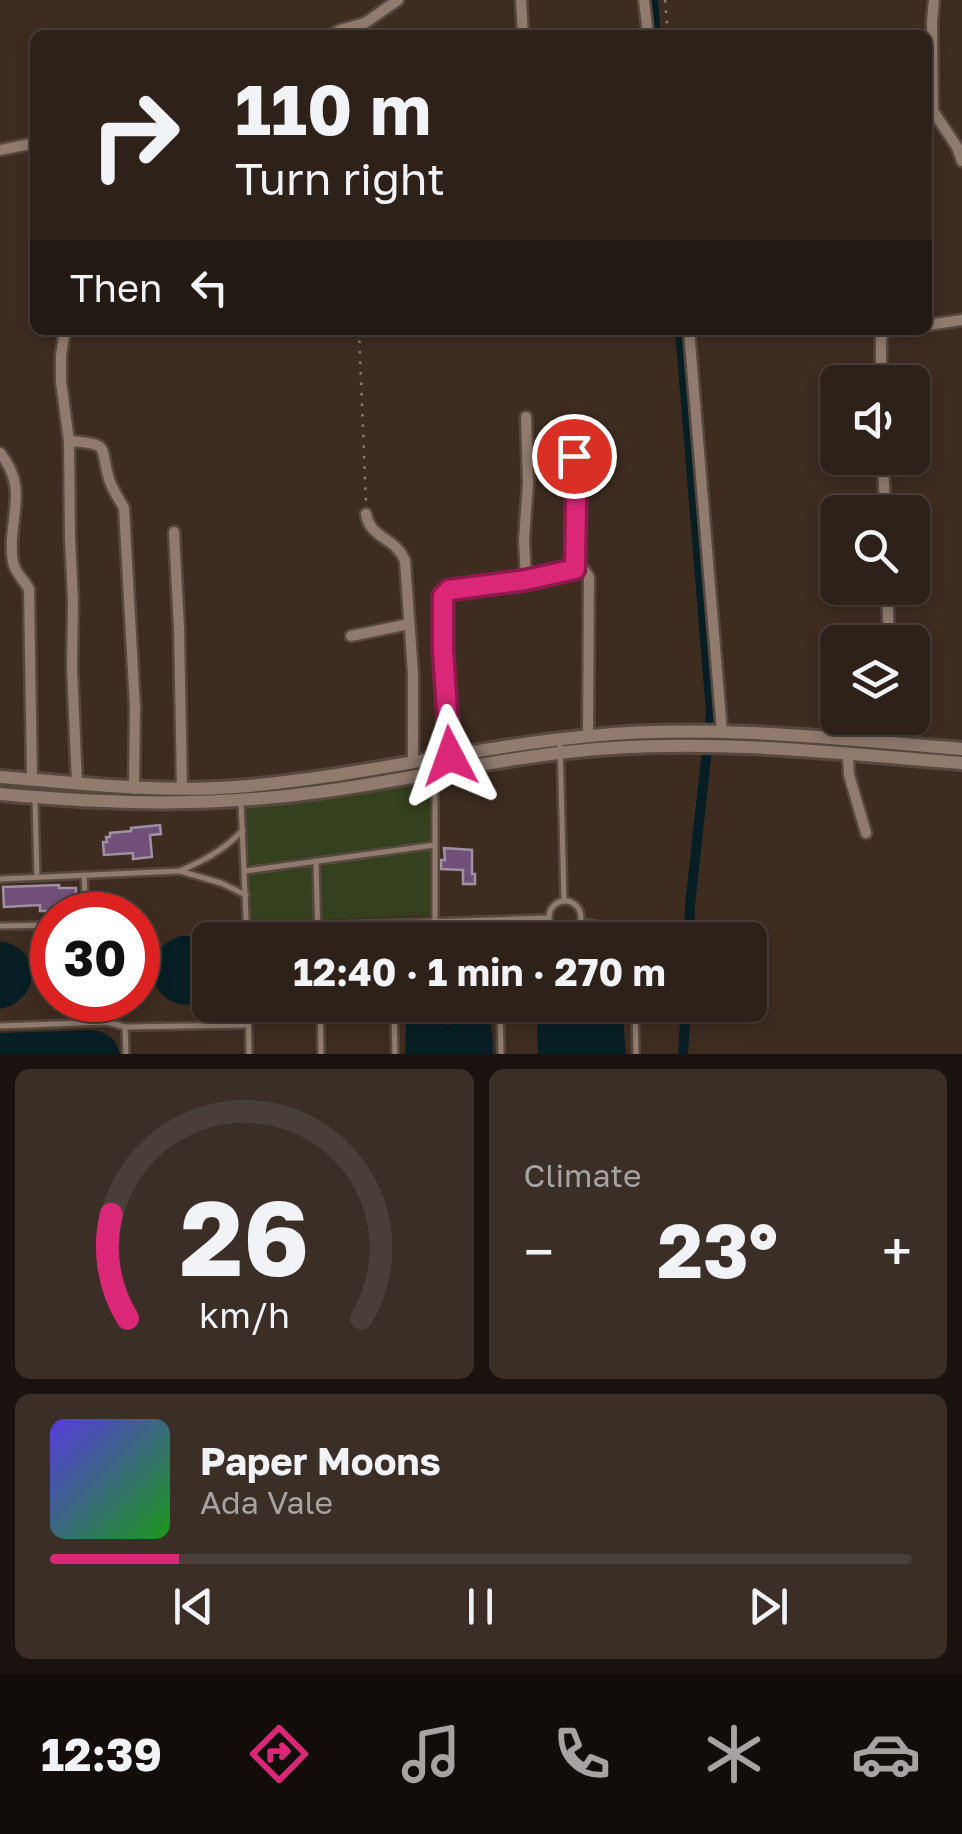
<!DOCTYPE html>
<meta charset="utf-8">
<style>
body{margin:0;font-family:"Golos Text",sans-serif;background:#3a2e26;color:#f1f3f6;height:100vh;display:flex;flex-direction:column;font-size:38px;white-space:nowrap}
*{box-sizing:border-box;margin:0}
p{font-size:32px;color:#a7a3a2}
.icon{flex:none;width:55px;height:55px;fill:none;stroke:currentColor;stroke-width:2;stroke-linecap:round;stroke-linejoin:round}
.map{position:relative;height:1054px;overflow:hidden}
.sheet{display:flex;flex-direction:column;gap:15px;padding:15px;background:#19120e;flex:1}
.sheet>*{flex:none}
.top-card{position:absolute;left:30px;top:30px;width:902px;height:305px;border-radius:15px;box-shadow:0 5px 15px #0003,0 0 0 2px #493e38;background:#2e2119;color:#f1f3f6;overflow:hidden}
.buttons{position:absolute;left:820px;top:365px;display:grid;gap:20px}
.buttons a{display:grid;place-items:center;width:110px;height:110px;border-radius:15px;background:#2e2119;box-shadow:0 5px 15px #0003,0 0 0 2px #493e38;font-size:50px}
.speed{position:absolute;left:30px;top:892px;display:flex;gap:20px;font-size:50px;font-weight:700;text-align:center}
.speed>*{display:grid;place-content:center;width:130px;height:130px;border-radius:50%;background:#2e2119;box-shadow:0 5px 15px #0003,0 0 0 2px #493e38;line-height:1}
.speed .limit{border:15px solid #d22;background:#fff;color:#111}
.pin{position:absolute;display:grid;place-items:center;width:85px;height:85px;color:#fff;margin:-42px;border:5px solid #fff;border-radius:50%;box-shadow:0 2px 10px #0007}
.me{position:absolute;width:110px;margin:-55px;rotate:356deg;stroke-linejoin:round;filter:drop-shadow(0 0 8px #0008)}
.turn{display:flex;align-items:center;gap:35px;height:210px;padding:0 40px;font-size:45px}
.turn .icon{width:130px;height:130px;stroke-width:2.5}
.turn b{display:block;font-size:70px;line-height:85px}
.then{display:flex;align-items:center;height:95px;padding:0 40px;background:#0003;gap:20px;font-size:38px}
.big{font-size:75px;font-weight:700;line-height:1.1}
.sheet .tile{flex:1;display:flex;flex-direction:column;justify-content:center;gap:15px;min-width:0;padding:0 35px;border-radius:15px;background:#3a2e26}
.sheet .dial{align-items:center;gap:0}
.dial svg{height:260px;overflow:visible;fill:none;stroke:#493e38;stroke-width:7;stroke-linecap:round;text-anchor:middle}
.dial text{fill:#f1f3f6;stroke:none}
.song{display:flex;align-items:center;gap:30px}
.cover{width:120px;height:120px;border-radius:15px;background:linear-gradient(135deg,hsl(250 70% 55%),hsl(120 70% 35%))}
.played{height:10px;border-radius:5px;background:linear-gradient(90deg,#db2777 15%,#493e38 15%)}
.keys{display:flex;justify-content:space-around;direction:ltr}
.heat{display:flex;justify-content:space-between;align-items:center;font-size:55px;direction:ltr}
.sheet .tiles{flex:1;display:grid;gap:15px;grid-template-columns:1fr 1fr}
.tile:last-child{grid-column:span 2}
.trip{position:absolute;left:192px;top:922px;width:575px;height:100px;border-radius:15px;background:#2e2119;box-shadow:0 5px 15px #0003,0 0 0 2px #493e38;font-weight:700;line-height:100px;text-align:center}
.tabs{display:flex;height:160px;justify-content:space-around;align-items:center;background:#120d0a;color:#a7a3a2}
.tabs .icon{width:70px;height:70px}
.tabs .active{color:#db2777}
.tabs b{font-size:45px;color:#f1f3f6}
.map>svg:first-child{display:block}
</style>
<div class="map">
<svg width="962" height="1054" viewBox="0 0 962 1054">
<rect width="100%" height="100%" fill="#3e2c21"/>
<!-- green -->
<polygon fill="#35411e" points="429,781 432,915 251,923 245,808 325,799"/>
<!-- water -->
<g fill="#071f24">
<path d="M180,936H194L210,946V994C170,1032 119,959 180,936Z"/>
<path d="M0,941C43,948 42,1000 0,1009Z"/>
<path d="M602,1005L611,1006L623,1018L626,1054H538C538,1043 535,1028 540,1018C550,997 572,1008 582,1022L588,1012Z"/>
<path d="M470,1009C495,1013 492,1033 493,1054H405L406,1023L418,1011C433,1008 441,1013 448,1026L454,1015Z"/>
<path d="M94,1030C108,1033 117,1039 120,1054H0V1033Z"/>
</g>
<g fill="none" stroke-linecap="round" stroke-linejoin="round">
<!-- canal -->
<g stroke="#071f24" stroke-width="10">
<polyline points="653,0 656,35"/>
<polyline points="680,330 711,713 690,905 689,940"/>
<polyline points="683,1054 686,1005"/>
</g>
</g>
<!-- building -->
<g fill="#704f79" stroke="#9f90a3" stroke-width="2.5">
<polygon points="160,825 161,834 150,835 152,857 133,859 133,853 104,855 103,842 107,842 106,837 110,837 110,833 131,831 131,828"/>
<polygon points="444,848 472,850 472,874 475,874 475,884 463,884 463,870 441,869 441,860 445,860"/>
<polygon points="59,885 59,888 76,888 76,908 59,908 59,911 40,911 40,905 4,907 3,887"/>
</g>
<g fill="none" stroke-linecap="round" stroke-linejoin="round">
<defs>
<g id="service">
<polyline points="560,740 564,901"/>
<polyline points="35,800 37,877"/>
<polyline points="241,803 247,940"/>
<path d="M243,830C224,850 205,860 180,871L221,883L246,895"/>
<polyline points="316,861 318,940"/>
<polyline points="245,871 435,845"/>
<polyline points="84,875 86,915"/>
<polyline points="0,879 180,871"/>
<circle cx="565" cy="917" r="16"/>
<polyline points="435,922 435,793"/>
<polyline points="580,922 634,930 634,940"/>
<polyline points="392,923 392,940"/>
<polyline points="0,926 52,925"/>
<polyline points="247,928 549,918"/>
<polyline points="248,1005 249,1054"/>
<polyline points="320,1005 321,1054"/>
<polyline points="394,1005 395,1054"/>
<polyline points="500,1005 501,1054"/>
<polyline points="635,1005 636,1054"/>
<polyline points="0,1026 107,1022 125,1027 248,1025"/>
<polyline points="125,1027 126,1054"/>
</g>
<g id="minor">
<polyline points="521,0 523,35"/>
<polyline points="644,0 648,35"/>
<polyline points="934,0 932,22 933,111 957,147 962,161"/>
<polyline points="331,35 340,30 365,23 398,0"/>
<polyline points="0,150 35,143"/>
<polyline points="928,325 962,320"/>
<polyline points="65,330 61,355 61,382 69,441 70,538 73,601 72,667 77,784"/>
<polyline points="689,330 722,732"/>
<polyline points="881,382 881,338 885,330"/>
<polyline points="571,436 576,499 575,569"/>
<path d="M69,441C112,444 99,446 109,479C112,489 119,499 124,508L135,707L134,789"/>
<path d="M0,453C31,491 6,521 13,562C15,573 24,580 29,589L32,780"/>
<polyline points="883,458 885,512"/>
<path d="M366,514C371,540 396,537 405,561L413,674V762"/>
<polyline points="174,532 179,628 182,789"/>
<polyline points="526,580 524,540 528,483 526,417"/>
<polyline points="887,588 889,642"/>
<polyline points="351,636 409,624"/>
<polyline points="890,718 891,743"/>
<polyline points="848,755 849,775 866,833"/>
<polyline points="450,757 443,650 443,596 449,590 526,580 566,570 584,570 589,577 588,736"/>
</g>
<g id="tertiary">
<path d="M0,777C79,783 156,793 235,787C354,778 471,747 590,736C713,724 839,739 962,749"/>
<path d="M0,794C107,804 212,807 319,792C417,779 514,754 612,748C729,740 846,754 962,763"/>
</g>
</defs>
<!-- service casing -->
<use href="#service" stroke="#57483f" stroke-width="10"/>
<!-- minor casing -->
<use href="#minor" stroke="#57483f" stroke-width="15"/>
<!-- tertiary casing -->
<use href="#tertiary" stroke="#57483f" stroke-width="18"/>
<!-- path -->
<g stroke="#8d7d74" stroke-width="2.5" stroke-dasharray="2.5 8" stroke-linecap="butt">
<polyline points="665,0 668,35"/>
<polyline points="359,330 366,503"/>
</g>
<!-- service -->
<use href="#service" stroke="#907b6e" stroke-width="5"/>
<!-- minor -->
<use href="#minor" stroke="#907b6e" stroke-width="10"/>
<!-- tertiary -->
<use href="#tertiary" stroke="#907b6e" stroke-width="12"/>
</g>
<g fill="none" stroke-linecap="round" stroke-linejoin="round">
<defs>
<polyline id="route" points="450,756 443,650 443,596 449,590 526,580 575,569 576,499 574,456"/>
</defs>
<!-- route casing -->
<use href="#route" stroke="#8e194d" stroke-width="25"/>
<!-- route -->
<use href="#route" stroke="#db2777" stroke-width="18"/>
</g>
</svg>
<div class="buttons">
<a><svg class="icon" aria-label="sound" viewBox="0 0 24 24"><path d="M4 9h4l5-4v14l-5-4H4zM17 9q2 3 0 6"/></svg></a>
<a><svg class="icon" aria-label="search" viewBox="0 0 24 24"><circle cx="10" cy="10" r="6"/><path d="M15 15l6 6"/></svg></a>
<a><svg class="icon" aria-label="layers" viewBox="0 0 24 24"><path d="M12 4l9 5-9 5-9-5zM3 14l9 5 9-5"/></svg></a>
</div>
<div class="speed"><div class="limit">30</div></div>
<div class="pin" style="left:574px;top:456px;background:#d93025"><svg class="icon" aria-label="arrive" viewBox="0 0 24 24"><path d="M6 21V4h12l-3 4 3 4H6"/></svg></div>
<svg class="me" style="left:450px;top:756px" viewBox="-20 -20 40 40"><path d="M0-17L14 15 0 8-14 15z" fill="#db2777" stroke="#fff" stroke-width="4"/></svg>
<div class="trip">12:40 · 1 min · 270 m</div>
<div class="top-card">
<div class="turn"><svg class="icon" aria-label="right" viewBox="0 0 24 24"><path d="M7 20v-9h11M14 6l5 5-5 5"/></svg><div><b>110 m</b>Turn right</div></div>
<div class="then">Then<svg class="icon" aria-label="left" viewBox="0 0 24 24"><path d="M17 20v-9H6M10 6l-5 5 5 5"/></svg></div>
</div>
</div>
<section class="sheet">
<div class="tiles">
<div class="tile dial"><svg viewBox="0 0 100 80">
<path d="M14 69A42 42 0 1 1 86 69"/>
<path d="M14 69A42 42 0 0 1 9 37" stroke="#db2777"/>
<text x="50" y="56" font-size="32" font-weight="700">26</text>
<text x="50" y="72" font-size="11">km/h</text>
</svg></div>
<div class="tile"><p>Climate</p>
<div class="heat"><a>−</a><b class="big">23°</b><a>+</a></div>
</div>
<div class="tile">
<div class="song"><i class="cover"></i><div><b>Paper Moons</b><p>Ada Vale</p></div></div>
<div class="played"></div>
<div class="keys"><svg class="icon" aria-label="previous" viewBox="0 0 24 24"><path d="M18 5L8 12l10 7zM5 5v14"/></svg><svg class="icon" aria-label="pause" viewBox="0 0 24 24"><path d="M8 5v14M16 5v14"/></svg><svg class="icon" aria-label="next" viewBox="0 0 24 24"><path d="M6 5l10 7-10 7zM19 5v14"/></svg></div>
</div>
</div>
</section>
<nav class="tabs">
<b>12:39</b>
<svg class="icon active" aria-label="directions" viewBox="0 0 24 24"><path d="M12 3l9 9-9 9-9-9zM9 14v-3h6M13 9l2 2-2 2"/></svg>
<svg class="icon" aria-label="music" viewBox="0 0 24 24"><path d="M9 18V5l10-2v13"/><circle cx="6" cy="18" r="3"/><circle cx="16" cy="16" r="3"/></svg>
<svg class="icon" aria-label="phone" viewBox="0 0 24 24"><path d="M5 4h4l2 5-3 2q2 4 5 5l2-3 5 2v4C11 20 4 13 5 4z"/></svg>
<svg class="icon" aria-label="climate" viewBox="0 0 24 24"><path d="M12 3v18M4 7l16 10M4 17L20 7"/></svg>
<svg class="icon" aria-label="car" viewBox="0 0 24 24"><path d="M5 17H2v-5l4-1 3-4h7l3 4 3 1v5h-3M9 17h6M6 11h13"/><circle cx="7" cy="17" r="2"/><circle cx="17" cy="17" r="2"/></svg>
</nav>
